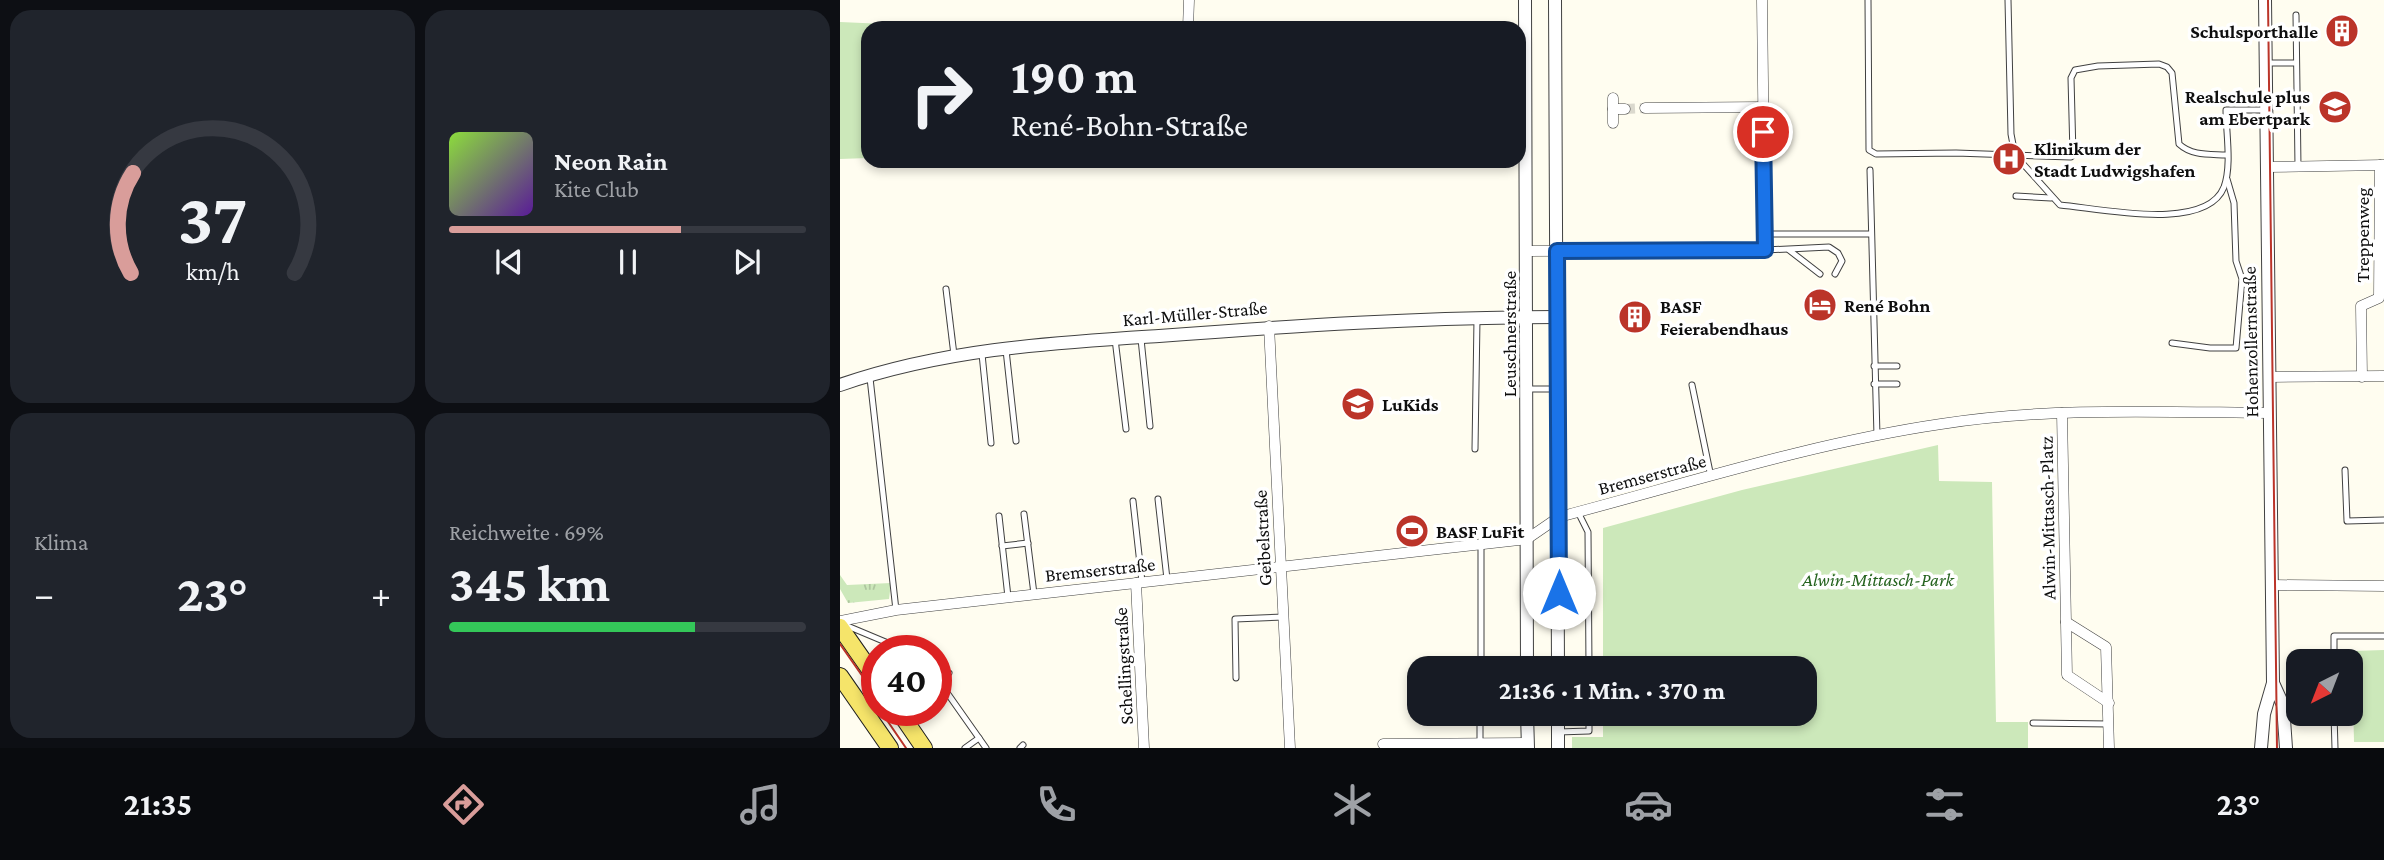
<!DOCTYPE html>
<html lang="de">
<meta charset="utf-8">
<style>
body{margin:0;font-family:"Crimson Pro",serif;background:#20242c;color:#f1f3f6;height:100vh;display:flex;flex-direction:column;font-size:26px;white-space:nowrap}
*{box-sizing:border-box;margin:0}
p{font-size:23px;color:#9ea1a6}
.icon{flex:none;width:38px;height:38px;fill:none;stroke:currentColor;stroke-width:2;stroke-linecap:round;stroke-linejoin:round}
.map{position:relative;flex:1;overflow:hidden}
.side{display:flex;flex-direction:column;gap:10px;padding:10px;background:#0d0f14;width:840px}
.side>*{flex:none}
.guide{position:absolute;left:21px;top:21px;width:665px;height:147px;border-radius:21px;box-shadow:0 4px 10px #0003;background:#171b24;color:#f1f3f6;overflow:hidden}
.needle{width:46px;rotate:222deg}
.tools{position:absolute;left:1446px;top:649px;display:grid;gap:14px}
.tools a{display:grid;place-items:center;width:77px;height:77px;border-radius:14px;background:#171b24;box-shadow:0 4px 10px #0003;font-size:35px}
.speed{position:absolute;left:21px;top:635px;display:flex;gap:14px;font-size:35px;font-weight:700;text-align:center}
.speed>*{display:grid;place-content:center;width:91px;height:91px;border-radius:50%;background:#171b24;box-shadow:0 4px 10px #0003;line-height:1}
.speed .limit{border:10px solid #d22;background:#fff;color:#111}
.pin{position:absolute;display:grid;place-items:center;width:60px;height:60px;color:#fff;margin:-30px;border:4px solid #fff;border-radius:50%;box-shadow:0 2px 7px #0007}
.me{position:absolute;width:77px;margin:-38px;rotate:0deg;stroke-linejoin:round;filter:drop-shadow(0 0 5px #0008)}
.turn{display:flex;align-items:center;gap:24px;height:147px;padding:0 35px;font-size:32px}
.turn .icon{width:91px;height:91px;stroke-width:2.5}
.turn b{display:block;font-size:49px;line-height:60px}
.big{font-size:52px;font-weight:700;line-height:1.1}
.side .widget{flex:1;display:flex;flex-direction:column;justify-content:center;gap:10px;min-width:0;padding:0 24px;border-radius:21px;background:#20242c}
.side .dial{align-items:center;gap:0}
.dial svg{height:182px;overflow:visible;fill:none;stroke:#363941;stroke-width:7;stroke-linecap:round;text-anchor:middle}
.dial text{fill:#f1f3f6;stroke:none}
.song{display:flex;align-items:center;gap:21px}
.cover{width:84px;height:84px;border-radius:10px;background:linear-gradient(135deg,hsl(90 70% 55%),hsl(270 70% 35%))}
.played{height:7px;border-radius:4px;background:linear-gradient(90deg,#d99d9a 65%,#363941 65%)}
.keys{display:flex;justify-content:space-around;direction:ltr}
.heat{display:flex;justify-content:space-between;align-items:center;font-size:38px;direction:ltr}
.charge{height:10px;border-radius:5px;background:linear-gradient(90deg,#34c759 69%,#363941 0)}
.side .tiles{flex:1;display:grid;gap:10px;grid-template-columns:repeat(2,1fr)}
.trip{position:absolute;left:567px;top:656px;width:410px;height:70px;border-radius:21px;background:#171b24;box-shadow:0 4px 10px #0003;font-weight:700;line-height:70px;text-align:center}
.tabs{display:flex;height:112px;justify-content:space-around;align-items:center;background:#090b0e;color:#9ea1a6}
.tabs .icon{width:49px;height:49px}
.tabs .selected{color:#d99d9a}
.tabs b{font-size:32px;color:#f1f3f6}
main{display:flex;flex:1;min-height:0}
.map>svg:first-child{display:block}
</style>
<main>
<section class="side">
<div class="tiles">
<div class="widget dial"><svg viewBox="0 0 100 80">
<path d="M14 69A42 42 0 1 1 86 69"/>
<path d="M14 69A42 42 0 0 1 15 25" stroke="#d99d9a"/>
<text x="50" y="56" font-size="32" font-weight="700">37</text>
<text x="50" y="72" font-size="11">km/h</text>
</svg></div>
<div class="widget">
<div class="song"><i class="cover"></i><div><b>Neon Rain</b><p>Kite Club</p></div></div>
<div class="played"></div>
<div class="keys"><svg class="icon" aria-label="previous" viewBox="0 0 24 24"><path d="M18 5L8 12l10 7zM5 5v14"/></svg><svg class="icon" aria-label="pause" viewBox="0 0 24 24"><path d="M8 5v14M16 5v14"/></svg><svg class="icon" aria-label="next" viewBox="0 0 24 24"><path d="M6 5l10 7-10 7zM19 5v14"/></svg></div>
</div>
<div class="widget"><p>Klima</p>
<div class="heat"><a>−</a><b class="big">23°</b><a>+</a></div>
</div>
<div class="widget"><p>Reichweite · 69%</p><b class="big">345 km</b><div class="charge"></div></div>
</div>
</section>
<div class="map">
<svg width="1544" height="748" viewBox="0 0 1544 748">
<defs>
<pattern id="grass-tufts" width="24" height="20" patternUnits="userSpaceOnUse" patternTransform="scale(1.75)"><rect width="24" height="20" fill="#cce8ba"/><path d="M3 7l-1-3M5 7V3M7 7l1-3M15 17l-1-3M17 17v-4M19 17l1-3" fill="none" stroke="#aec69f"/></pattern>
</defs>
<rect width="100%" height="100%" fill="#fffdf0"/>
<!-- grass -->
<polygon fill="url(#grass-tufts)" points="0,575 7,585 51,583 49,599 8,603 0,589"/>
<!-- park -->
<g fill="#cce8ba">
<polygon points="0,22 136,28 28,28 28,158 0,159"/>
<polygon points="1098,445 1099,481 1152,482 1156,722 1188,722 1188,748 732,748 732,737 763,737 763,714 964,714 964,668 763,668 763,528 902,490"/>
<polygon points="1544,650 1544,742 1514,742 1512,651"/>
</g>
<g fill="none" stroke-linecap="round" stroke-linejoin="round">
<!-- minor-tunnel -->
<polyline stroke="#dbd9ce" stroke-width="10" stroke-dasharray="10 5" stroke-linecap="butt" points="785,109 805,108"/>
<defs>
<g id="service">
<path d="M1028,0L1029,150L1036,154L1116,153L1231,157L1233,155L1231,78L1235,70L1258,66L1319,64L1327,67L1332,73L1339,144C1352,156 1369,154 1386,155"/>
<path d="M1168,0L1171,134L1175,155L1220,205C1258,208 1366,233 1384,187C1392,165 1386,133 1386,110H1426"/>
<polyline points="1456,15 1458,167"/>
<polyline points="1426,63 1456,63"/>
<polyline points="1030,170 1037,436"/>
<polyline points="1176,196 1211,198"/>
<polyline points="926,234 1031,234"/>
<polyline points="925,250 989,247 998,253 1002,261 995,274"/>
<polyline points="949,250 980,274"/>
<polyline points="106,289 114,355"/>
<polyline points="275,339 286,429"/>
<polyline points="301,339 310,426"/>
<polyline points="1332,343 1370,348 1396,348 1402,279 1396,261 1394,203 1387,179"/>
<polyline points="166,350 176,441"/>
<polyline points="142,354 151,443"/>
<polyline points="1034,366 1057,366"/>
<polyline points="30,378 56,610"/>
<polyline points="1034,384 1057,384"/>
<polyline points="852,385 871,477"/>
<polyline points="688,389 715,389"/>
<polyline points="635,449 637,319"/>
<polyline points="1505,470 1507,521 1544,520"/>
<polyline points="318,499 327,579"/>
<polyline points="293,501 302,582"/>
<polyline points="738,512 748,532 749,668"/>
<polyline points="184,514 194,594"/>
<polyline points="159,516 168,597"/>
<polyline points="162,546 188,543"/>
<polyline points="5,625 67,651"/>
<polyline points="1494,662 1494,636 1544,636"/>
<polyline points="96,668 109,673"/>
<polyline points="641,668 641,544"/>
<polyline points="396,678 395,619 444,617"/>
<polyline points="103,687 146,748"/>
<polyline points="1494,714 1495,748"/>
<polyline points="1193,723 1269,724"/>
<polyline points="718,732 749,731 749,714"/>
<polyline points="640,744 640,714"/>
<polyline points="125,748 139,738"/>
<polyline points="180,748 183,745"/>
</g>
<g id="minor">
<polyline points="348,28 349,0"/>
<polyline points="393,28 568,28"/>
<polyline points="773,98 773,123"/>
<polyline points="805,108 923,107"/>
<polyline points="773,109 785,109"/>
<polyline points="1427,167 1544,165"/>
<polyline points="687,251 925,250 922,0"/>
<polyline points="429,326 450,748"/>
<polyline points="1429,377 1544,376"/>
<polyline points="1522,377 1521,306 1539,298 1540,165"/>
<polyline points="1222,413 1227,675 1269,703"/>
<polyline points="296,583 304,748"/>
<polyline points="1433,585 1544,586"/>
<path d="M0,621L56,610L687,539L719,517C845,484 972,443 1101,424C1209,407 1321,412 1430,413"/>
<polyline points="1226,622 1266,647 1269,748"/>
<polyline points="543,744 688,743"/>
</g>
<g id="tertiary">
<polyline points="685,0 687,668"/>
<polyline points="715,0 718,668"/>
<path d="M0,385C104,349 210,343 319,336C452,326 584,317 718,317"/>
<polyline points="1433,683 1443,705 1446,748"/>
<polyline points="687,714 688,748"/>
<polyline points="718,748 718,714"/>
<polyline points="1421,748 1424,714 1433,683 1425,0"/>
</g>
<g id="primary">
<polyline points="0,627 37,680"/>
<polyline points="0,676 50,748"/>
<polyline points="58,710 84,748"/>
</g>
</defs>
<!-- service casing -->
<use href="#service" stroke="#414141" stroke-width="7"/>
<!-- minor casing -->
<use href="#minor" stroke="#414141" stroke-width="11"/>
<!-- tertiary casing -->
<use href="#tertiary" stroke="#414141" stroke-width="14"/>
<!-- primary casing -->
<use href="#primary" stroke="#1f1f1f" stroke-width="18"/>
<!-- service -->
<use href="#service" stroke="#fff" stroke-width="5"/>
<!-- minor -->
<use href="#minor" stroke="#fff" stroke-width="10"/>
<!-- tertiary -->
<use href="#tertiary" stroke="#fff" stroke-width="12"/>
<!-- primary -->
<use href="#primary" stroke="#f5e46a" stroke-width="16"/>
<!-- tram -->
<g stroke="#bb3429" stroke-width="2">
<polyline points="1428,0 1437,748"/>
<polyline points="0,644 37,697"/>
<polyline points="40,710 66,748"/>
</g>
</g>
<g fill="none" stroke-linecap="round" stroke-linejoin="round">
<defs>
<polyline id="route" points="719,593 717,251 925,250 923,132"/>
</defs>
<!-- route casing -->
<use href="#route" stroke="#114b97" stroke-width="18"/>
<!-- route -->
<use href="#route" stroke="#1a73e8" stroke-width="12"/>
</g>
<!-- icons -->
<defs>
<symbol id="building-disc" viewBox="-11 -11 22 22"><circle r="9.5" fill="#bb3429" stroke="#fff"/><path d="M-4-6H4V6H1V3H-1V6H-4ZM-2.5-4.3h1.7v1.8h-1.7ZM.8-4.3h1.7v1.8H.8ZM-2.5-1h1.7V.8h-1.7ZM.8-1h1.7V.8H.8Z" fill="#fff"/></symbol>
<symbol id="school-disc" viewBox="-11 -11 22 22"><circle r="9.5" fill="#bb3429" stroke="#fff"/><path d="M0-5L7-2L0 1L-7-2ZM-4 1L0 2.5L4 1V4Q0 6-4 4Z" fill="#fff"/></symbol>
<symbol id="hospital-disc" viewBox="-11 -11 22 22"><circle r="9.5" fill="#bb3429" stroke="#fff"/><path d="M-5-5h3v3.5h4V-5h3V5h-3V1.5h-4V5h-3Z" fill="#fff"/></symbol>
<symbol id="hotel-disc" viewBox="-11 -11 22 22"><circle r="9.5" fill="#bb3429" stroke="#fff"/><path d="M-6-4.5h1.5V1H6V5H4.5V3h-9V5H-6ZM-4 0a1.8 1.8 0 1 1 3.6 0ZM.5 0V-2.5h3Q6-2.5 6 0Z" fill="#fff"/></symbol>
<symbol id="stadium-disc" viewBox="-11 -11 22 22"><circle r="9.5" fill="#bb3429" stroke="#fff"/><path d="M0-5a6.5 5 0 1 0 0 10a6.5 5 0 1 0 0-10ZM-3.5-1.8h7v3.6h-7Z" fill="#fff"/></symbol>
</defs>
<g fill-rule="evenodd">
<use href="#building-disc" x="1483" y="12" width="38" height="38"/>
<use href="#school-disc" x="1476" y="88" width="38" height="38"/>
<use href="#hospital-disc" x="1150" y="140" width="38" height="38"/>
<use href="#hotel-disc" x="961" y="286" width="38" height="38"/>
<use href="#building-disc" x="776" y="298" width="38" height="38"/>
<use href="#school-disc" x="499" y="385" width="38" height="38"/>
<use href="#stadium-disc" x="553" y="512" width="38" height="38"/>
</g>
<g text-anchor="middle" stroke-width="7" stroke-linejoin="round" paint-order="stroke">
<!-- poi labels -->
<g font-size="19" font-weight="bold" fill="#0e0e0e" stroke="#fff" text-anchor="start">
<text x="1478" y="38" text-anchor="end">Schulsporthalle</text>
<text x="1470" y="103" text-anchor="end">Realschule plus<tspan x="1470" dy="22">am Ebertpark</tspan></text>
<text x="1194" y="155">Klinikum der<tspan x="1194" dy="22">Stadt Ludwigshafen</tspan></text>
<text x="1004" y="312">René Bohn</text>
<text x="820" y="313">BASF<tspan x="820" dy="22">Feierabendhaus</tspan></text>
<text x="542" y="411">LuKids</text>
<text x="596" y="538">BASF LuFit</text>
</g>
<!-- street labels -->
<g font-size="19" fill="#0e0e0e" stroke="#fff">
<text transform="translate(1522 235) rotate(-90)" y="7">Treppenweg</text>
<text transform="translate(355 313) rotate(-5)" y="7">Karl-Müller-Straße</text>
<text transform="translate(669 334) rotate(-90)" y="7">Leuschnerstraße</text>
<text transform="translate(1410 342) rotate(-91)" y="7">Hohenzollernstraße</text>
<text transform="translate(812 474) rotate(-15)" y="7">Bremserstraße</text>
<text transform="translate(1207 518) rotate(-91)" y="7">Alwin-Mittasch-Platz</text>
<text transform="translate(422 538) rotate(-93)" y="7">Geibelstraße</text>
<text transform="translate(260 569) rotate(-6)" y="7">Bremserstraße</text>
<text transform="translate(283 666) rotate(-93)" y="7">Schellingstraße</text>
</g>
<!-- park labels -->
<g font-size="19" font-style="italic" fill="#266420" stroke="#fff">
<text x="1038" y="586">Alwin-Mittasch-Park</text>
</g>
</g>
</svg>
<div class="tools">
<a><svg class="needle" viewBox="-14 -14 28 28"><path d="M0-13l5 13h-10z" fill="#e53935"/><path d="M0 13l5-13h-10z" fill="#9ea1a6"/></svg></a>
</div>
<div class="speed"><div class="limit">40</div></div>
<div class="pin" style="left:923px;top:132px;background:#d93025"><svg class="icon" aria-label="arrive" viewBox="0 0 24 24"><path d="M6 21V4h12l-3 4 3 4H6"/></svg></div>
<svg class="me" style="left:719px;top:593px" viewBox="-20 -20 40 40"><circle r="19" fill="#fff"/><path d="M0-13L10 11 0 6-10 11z" fill="#1a73e8"/></svg>
<div class="trip">21:36 · 1 Min. · 370 m</div>
<div class="guide">
<div class="turn"><svg class="icon" aria-label="right" viewBox="0 0 24 24"><path d="M7 20v-9h11M14 6l5 5-5 5"/></svg><div><b>190 m</b>René-Bohn-Straße</div></div>
</div>
</div>
</main>
<nav class="tabs">
<b>21:35</b>
<svg class="icon selected" aria-label="directions" viewBox="0 0 24 24"><path d="M12 3l9 9-9 9-9-9zM9 14v-3h6M13 9l2 2-2 2"/></svg>
<svg class="icon" aria-label="music" viewBox="0 0 24 24"><path d="M9 18V5l10-2v13"/><circle cx="6" cy="18" r="3"/><circle cx="16" cy="16" r="3"/></svg>
<svg class="icon" aria-label="phone" viewBox="0 0 24 24"><path d="M5 4h4l2 5-3 2q2 4 5 5l2-3 5 2v4C11 20 4 13 5 4z"/></svg>
<svg class="icon" aria-label="climate" viewBox="0 0 24 24"><path d="M12 3v18M4 7l16 10M4 17L20 7"/></svg>
<svg class="icon" aria-label="car" viewBox="0 0 24 24"><path d="M5 17H2v-5l4-1 3-4h7l3 4 3 1v5h-3M9 17h6M6 11h13"/><circle cx="7" cy="17" r="2"/><circle cx="17" cy="17" r="2"/></svg>
<svg class="icon" aria-label="filters" viewBox="0 0 24 24"><path d="M4 7h16M4 17h16"/><circle cx="9" cy="7" r="2"/><circle cx="15" cy="17" r="2"/></svg>
<b>23°</b>
</nav>
